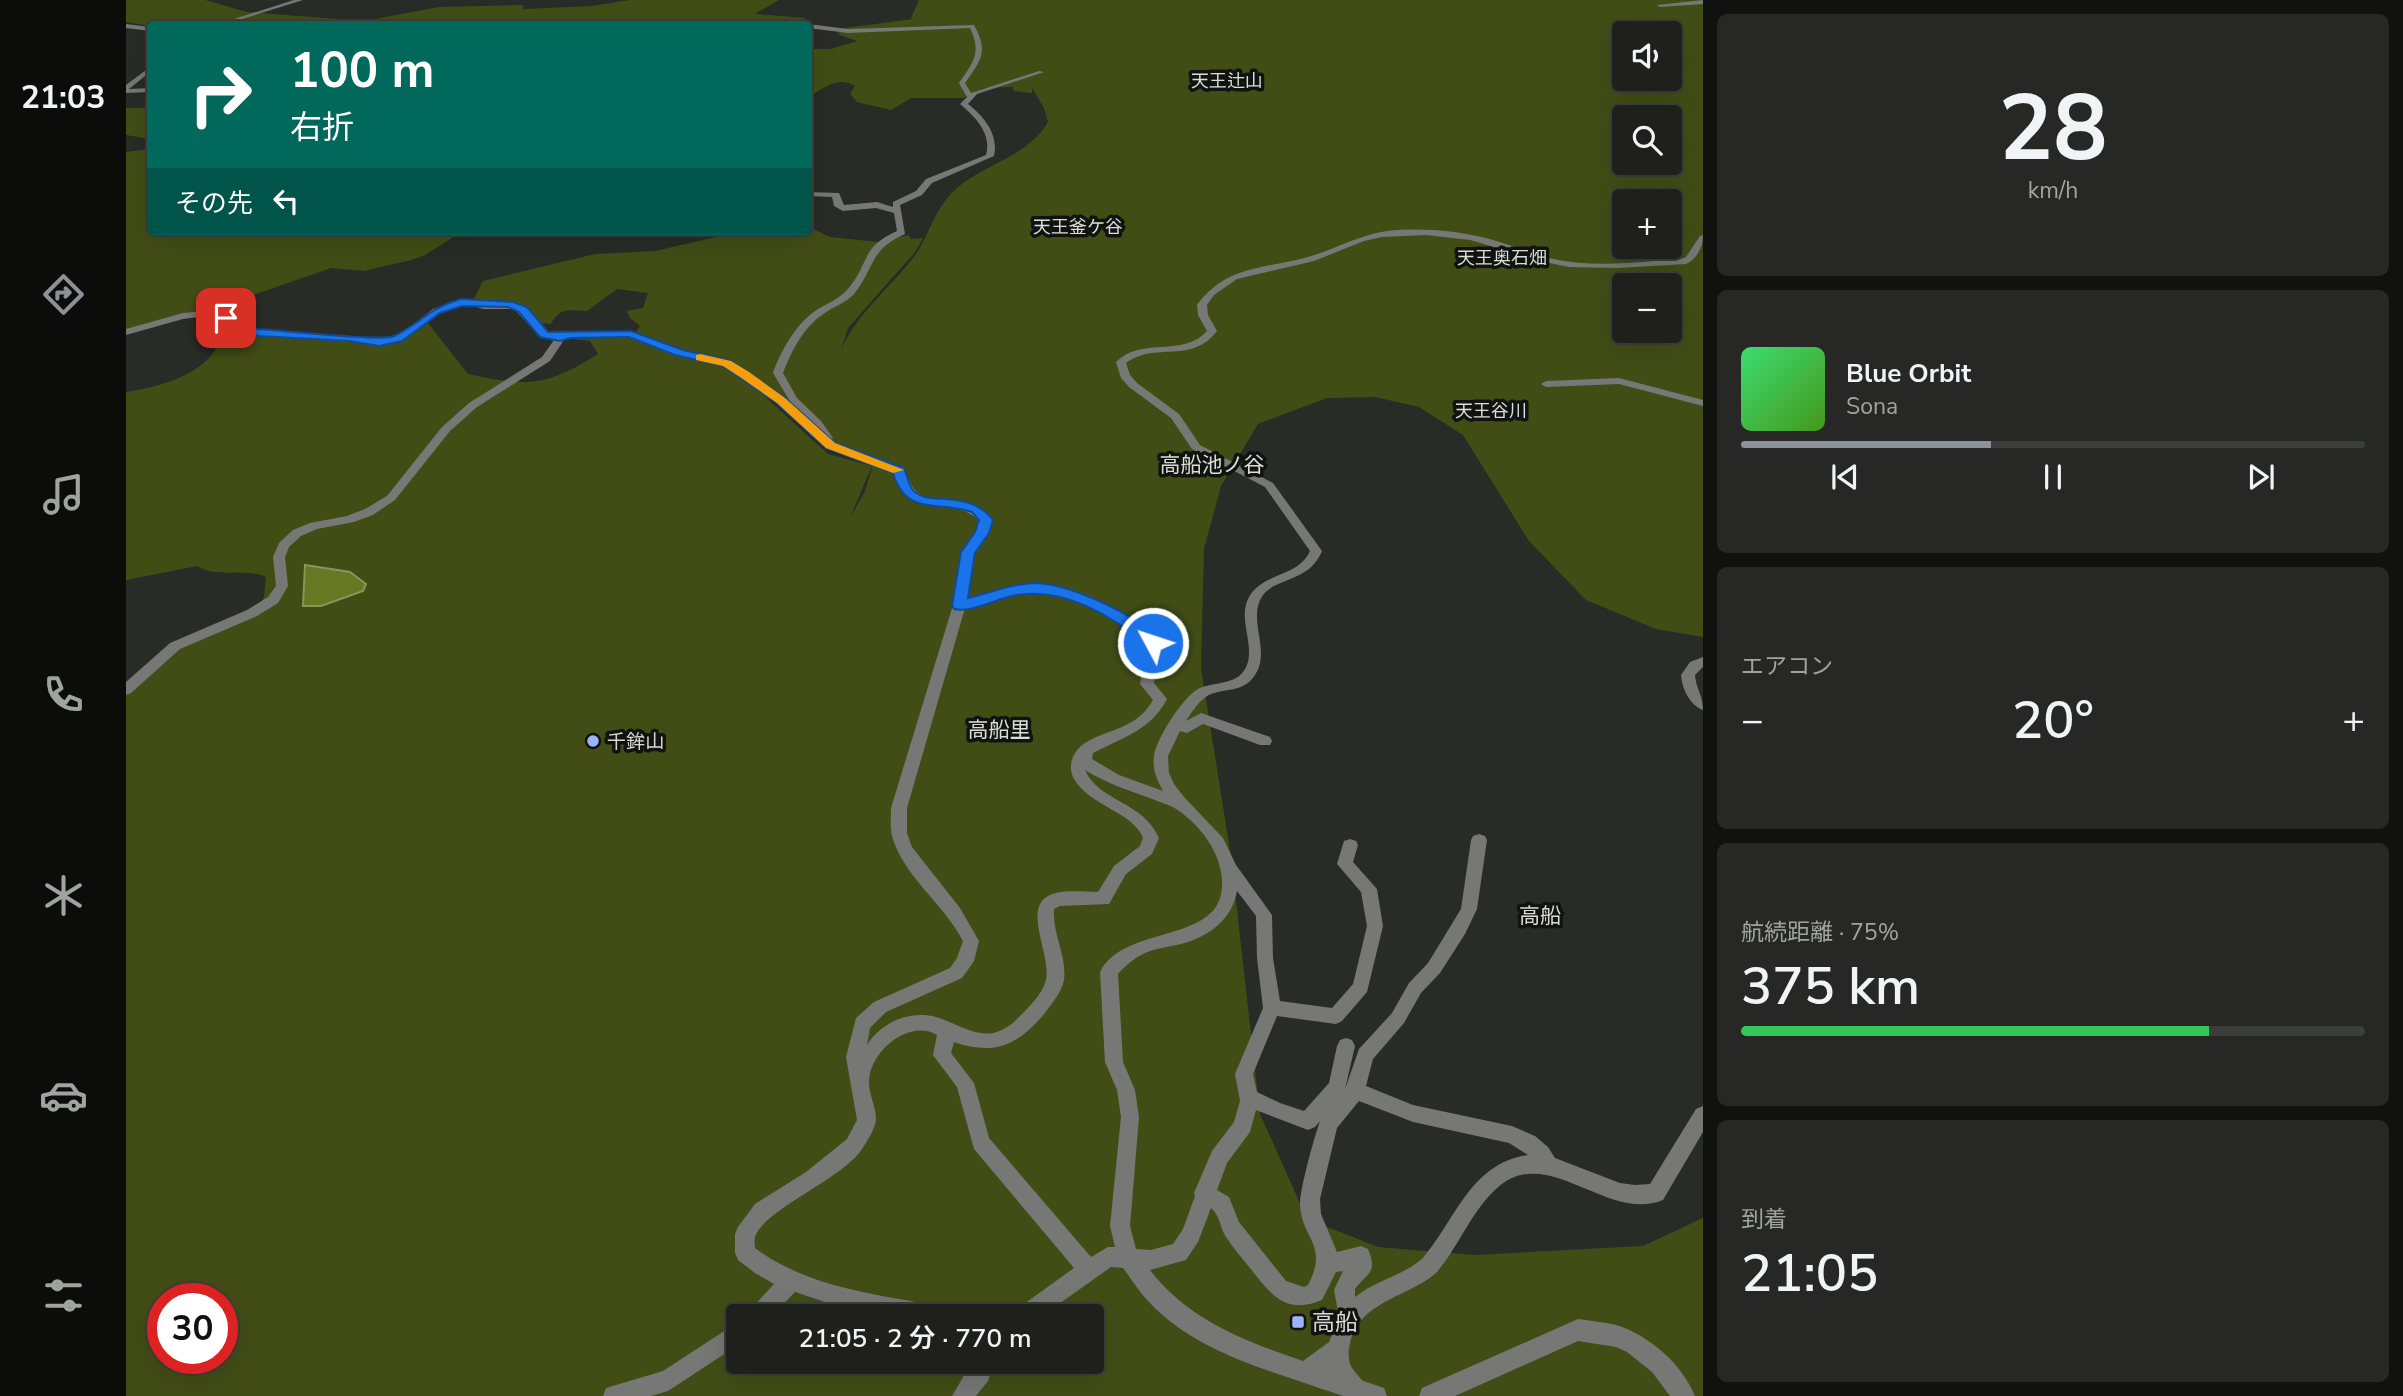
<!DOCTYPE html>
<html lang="ja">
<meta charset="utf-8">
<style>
body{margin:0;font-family:"Nunito Sans","Noto Sans JP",sans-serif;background:#272825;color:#f1f3f6;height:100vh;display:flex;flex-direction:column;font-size:26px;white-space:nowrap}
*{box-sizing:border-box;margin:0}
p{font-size:23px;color:#a1a3a3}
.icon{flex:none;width:38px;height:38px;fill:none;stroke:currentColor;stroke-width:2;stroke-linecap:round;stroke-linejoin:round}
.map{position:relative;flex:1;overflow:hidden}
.panel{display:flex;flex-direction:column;gap:14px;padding:14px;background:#11120f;width:700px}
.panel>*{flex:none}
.hud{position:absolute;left:21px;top:21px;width:665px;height:214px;border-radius:7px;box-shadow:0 7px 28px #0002,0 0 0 2px #3c3e3b;background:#00695c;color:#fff;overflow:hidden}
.buttons{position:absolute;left:1486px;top:21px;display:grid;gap:14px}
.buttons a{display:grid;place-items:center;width:70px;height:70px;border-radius:7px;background:#1f201c;box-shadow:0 7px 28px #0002,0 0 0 2px #3c3e3b;font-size:35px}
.speed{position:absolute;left:21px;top:1283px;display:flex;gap:14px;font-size:35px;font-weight:700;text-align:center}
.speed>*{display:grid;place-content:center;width:91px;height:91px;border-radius:50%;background:#1f201c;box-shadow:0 7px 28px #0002,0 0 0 2px #3c3e3b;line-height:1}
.speed .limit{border:10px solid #d22;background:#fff;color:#111}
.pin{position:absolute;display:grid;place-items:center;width:60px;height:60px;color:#fff;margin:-30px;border-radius:14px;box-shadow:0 4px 10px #0006}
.me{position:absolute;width:77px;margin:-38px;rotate:310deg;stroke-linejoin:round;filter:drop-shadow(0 0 5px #0008)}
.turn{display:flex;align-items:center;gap:24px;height:147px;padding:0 28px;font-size:32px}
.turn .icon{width:91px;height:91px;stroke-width:2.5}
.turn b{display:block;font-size:49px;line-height:60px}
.then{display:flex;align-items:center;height:66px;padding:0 28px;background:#0003;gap:14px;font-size:26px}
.big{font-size:52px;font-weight:600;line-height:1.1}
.panel .tile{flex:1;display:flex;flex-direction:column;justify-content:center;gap:10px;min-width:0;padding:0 24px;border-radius:10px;background:#272825}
.panel .dial{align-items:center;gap:0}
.dial b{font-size:91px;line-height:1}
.song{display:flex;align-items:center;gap:21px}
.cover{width:84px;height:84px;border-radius:10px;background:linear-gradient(135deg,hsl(140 70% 55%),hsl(100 70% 35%))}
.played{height:7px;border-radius:4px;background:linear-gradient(90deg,#8c9099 40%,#3c3e3b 40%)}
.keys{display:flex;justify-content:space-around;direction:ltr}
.heat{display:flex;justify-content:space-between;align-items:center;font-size:38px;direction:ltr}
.charge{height:10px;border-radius:5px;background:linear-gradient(90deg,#34c759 75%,#3c3e3b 0)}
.trip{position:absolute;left:600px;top:1304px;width:378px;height:70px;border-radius:7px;background:#1f201c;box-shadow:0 7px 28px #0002,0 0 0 2px #3c3e3b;font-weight:600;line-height:70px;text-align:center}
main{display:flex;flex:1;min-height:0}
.dock{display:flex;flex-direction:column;width:126px;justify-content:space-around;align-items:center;background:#0c0d0b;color:#a1a3a3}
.dock .icon{width:49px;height:49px}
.dock .selected{color:#8c9099}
.dock b{font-size:32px;color:#f1f3f6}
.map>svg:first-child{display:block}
</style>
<main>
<nav class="dock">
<b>21:03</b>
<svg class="icon selected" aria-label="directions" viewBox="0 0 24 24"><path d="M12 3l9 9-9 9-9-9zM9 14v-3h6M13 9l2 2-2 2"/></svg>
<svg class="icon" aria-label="music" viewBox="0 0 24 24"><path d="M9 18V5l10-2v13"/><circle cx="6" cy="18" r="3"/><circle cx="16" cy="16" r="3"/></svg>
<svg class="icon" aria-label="phone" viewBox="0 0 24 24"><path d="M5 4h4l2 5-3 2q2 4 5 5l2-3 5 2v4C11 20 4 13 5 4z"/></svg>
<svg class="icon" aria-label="climate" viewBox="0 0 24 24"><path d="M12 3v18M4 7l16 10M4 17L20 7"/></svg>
<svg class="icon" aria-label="car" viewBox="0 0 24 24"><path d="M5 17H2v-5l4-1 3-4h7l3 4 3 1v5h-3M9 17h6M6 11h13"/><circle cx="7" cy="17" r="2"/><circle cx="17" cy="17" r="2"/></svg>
<svg class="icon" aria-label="filters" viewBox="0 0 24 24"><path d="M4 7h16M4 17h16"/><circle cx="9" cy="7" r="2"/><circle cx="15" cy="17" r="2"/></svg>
</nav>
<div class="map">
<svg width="1577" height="1396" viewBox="0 0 1577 1396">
<rect width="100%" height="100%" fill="#292b26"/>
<!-- green -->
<g fill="#424d16" fill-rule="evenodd">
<polygon points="0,0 79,0 121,12 238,21 313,7 397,5 397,9 465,6 504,0 653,0 629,14 680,18 674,24 97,22 24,26 0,22"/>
<path d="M793,0H1577V637L1530,629L1460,600L1403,541L1337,435L1293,407L1249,397L1201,398L1132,424L1095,486L1078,549L1075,668L1105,857L1134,1114L1181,1219L1252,1247L1348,1255L1517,1246L1577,1218V1396H0V693L54,649L134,604L138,597L140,577C117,567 92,579 71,566L0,580V392C33,387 84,374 94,339L103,333L216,340L254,346L279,339L302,323L342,374C400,387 420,387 472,354L464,341L438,338L509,337L545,354L597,366L620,379L702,454L746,466L723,520L739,491L749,458L709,445L611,365L561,352L510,332L514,326L504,318L501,311L517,308L522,293L491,289L461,311C445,310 433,307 425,324L414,323C389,295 379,308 347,301L357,281L469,254L529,251L616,231H682L683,227L704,237L752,242L783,235L785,239L797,238L789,252L722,328L715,350C732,311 766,287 790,254C804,233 809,208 829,190C858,163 901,158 922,122L918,108L906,88V93L887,91V87H883L858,88L837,98H785L765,110L731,102L724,94L729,86C711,75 698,89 683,96V49H705L731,41L711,34L719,28L787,19L785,18ZM1498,33H1544V79H1498ZM1498,117H1544V163H1498ZM1498,201H1544V247H1498ZM1498,285H1544V331H1498ZM37,1298H96V1358H37ZM612,1316H966V1362H612Z"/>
<polygon points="0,108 24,108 24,139 0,135"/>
<polygon points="24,149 24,231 337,231 299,255 285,260 238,271 205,268 119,298 94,312 47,316 0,331 0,152"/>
</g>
<!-- water -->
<polygon fill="#677824" stroke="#899559" stroke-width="2" points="179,565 224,572 240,584 237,591 195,606 177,606"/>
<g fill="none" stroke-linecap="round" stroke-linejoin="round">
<!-- minor -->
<g fill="#777775" fill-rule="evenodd">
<polygon points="1577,0 1577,4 1534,7 1531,5"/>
<path d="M680,24H682L722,29L848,25C863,52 855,60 839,83L845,93L913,71L918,72L851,94L842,104C858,116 873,135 868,156L806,183L796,195L774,205L779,234C743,250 750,266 728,294C720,303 706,307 696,315C677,328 665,352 657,373L671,398L695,421L707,438L704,440L708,444L777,468C782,477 785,489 795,495C817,510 839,489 866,520L862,533L848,552L840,599C860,593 879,586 899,584C948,580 996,609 1032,640L1034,643L1028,683L1041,699C1025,730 996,738 967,753L966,759L993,775L1037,791C1031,780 1026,769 1028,756C1030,739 1057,697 1072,689C1086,682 1107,685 1117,672C1133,651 1111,622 1122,599C1135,572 1172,578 1184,551L1139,487L1066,449L1045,418L1003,387L995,378L990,362C1016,336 1057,358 1081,331L1072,315L1071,305C1098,269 1129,269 1170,260C1205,253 1234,232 1271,230C1307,228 1343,232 1377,243C1394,248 1410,255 1427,259C1469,268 1514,262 1555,259L1560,257L1574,236L1577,235C1577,247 1571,259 1560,264L1492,268L1443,267L1419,262L1344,240L1300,235L1256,237L1238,241L1188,261L1111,279L1088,295L1081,305L1082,315L1091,331C1065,365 1030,341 1000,363L1004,375L1011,383L1053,414L1074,445L1147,483L1196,551C1182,585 1145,576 1134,600C1123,626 1147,655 1126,679C1114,693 1095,688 1081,696C1072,702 1065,713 1060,721L1075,713L1144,737L1146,741L1144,745H1134L1077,724L1061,733L1054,731L1042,756L1043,773L1048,784L1058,797L1097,838L1110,865L1146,915L1147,958L1154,1001L1206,1008L1227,984L1241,926L1235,892L1211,864L1218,841L1224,839L1230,841L1232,845L1227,862L1251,889L1257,926L1241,992L1216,1021L1210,1024L1151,1016L1127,1074L1131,1092L1154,1103L1178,1111L1203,1083L1211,1046L1214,1040L1220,1038L1226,1040L1229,1046L1219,1089L1233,1049L1266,1013L1283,983L1302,963L1335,909L1345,840L1347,836L1353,834L1359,836L1361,840L1351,909L1339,934L1314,973L1295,993L1278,1023L1247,1059L1240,1086L1287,1105L1386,1126L1409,1136L1422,1147L1429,1158L1494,1183L1509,1185L1524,1184L1570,1109L1577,1106V1132L1537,1200C1480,1223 1421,1141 1370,1189C1345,1212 1333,1246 1311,1272C1284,1297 1232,1301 1224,1344C1222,1350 1222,1360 1225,1366C1229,1374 1237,1379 1241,1388L1237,1396H1222L1209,1381L1207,1387L1199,1390C1139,1369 1069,1351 1024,1303C1014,1293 1006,1280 997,1268L985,1267L916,1316H887L891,1309L948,1268L848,1149L831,1087L807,1055L811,1035C783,1018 743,1052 743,1082C743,1095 750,1107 750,1119C750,1128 741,1141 736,1149C717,1179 638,1209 629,1237C628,1241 629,1244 629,1248C679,1286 747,1294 807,1305L814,1309L818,1316H754L708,1305L669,1292L646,1316H621L625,1309L648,1284L629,1273L612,1260L609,1253V1234L612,1227L629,1204L680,1172L721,1139L731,1120L720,1057L730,1018L748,1002L824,968L831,958L837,941C818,904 777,876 766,836C764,827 765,817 765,808L827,605L836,552L850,533L854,521C819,490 793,529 768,472L700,448L651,403L598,366L549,355L504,337L443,338L438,340L424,361L351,407L324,431L269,500L247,515L228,522L191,529L175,536L163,547L159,557L162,586L152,603L131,616L54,649L5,693L0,695V682L44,643L121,610L142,597L150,586L147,557L153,543L167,530L184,523L221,516L239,509L261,496L316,427L343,403L416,357L428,340L415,337L388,309H357L341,304L313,313L283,336L263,345L132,335L94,319L80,316L57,319L0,335V329L57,313L80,311L101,314L132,329L262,339L277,332L307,309L338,299L358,303H391C412,314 413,341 442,332L505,331L556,351L605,362L668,408L647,373C655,351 669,325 689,311C699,304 712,300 721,290C744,264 734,247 771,231L768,213L750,208L717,211L708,206L706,197L682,196V192L713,193L718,205L751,202L767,207V202L790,191L800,179L860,155C866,133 849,117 834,104L841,97L833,83C847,63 856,53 844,28L722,33L682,28V24ZM902,592C948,592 986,615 1020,644L1014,684L1027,700C1009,732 978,728 955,746C945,755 942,768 948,779C964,806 1007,812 1017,838L1014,846L988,866L972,892C959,892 943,890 930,893C890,902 929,958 919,983C915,996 899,1011 889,1021C860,1047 839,1026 810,1017C784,1010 755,1022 741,1045L744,1028L760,1012L836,978L848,961L853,941L834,908L786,847L781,833V808L839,608L882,595ZM959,770C981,784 1005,791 1029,800C1036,803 1047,806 1053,811C1073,825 1091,848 1095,872C1108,948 1000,920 974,972L979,1062L991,1090L995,1117L984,1226L989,1247H982L965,1257L863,1138L848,1083L825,1053L828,1042C869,1056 892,1045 919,1013C926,1003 936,992 938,980C941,956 926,933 928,909L934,906L983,904L1000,874L1026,854L1033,838C1017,801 973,802 959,770ZM1111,891L1130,916L1131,958L1137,1008L1109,1074L1114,1101L1108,1122L1086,1151L1068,1193L1069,1196L1057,1229L1047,1244L1025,1250L1010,1249L1004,1226L1013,1117L1009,1090L997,1062L992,974C999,966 1007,959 1017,954C1029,948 1042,947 1055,944C1082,937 1106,920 1111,891ZM1233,1101L1287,1122L1383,1143L1402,1155C1345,1163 1330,1219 1297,1258C1277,1276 1250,1280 1229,1297V1289C1242,1272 1252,1273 1242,1249L1235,1246L1211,1252L1195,1214L1194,1199L1211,1128ZM1130,1110L1182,1130L1189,1127L1194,1121C1188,1138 1175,1185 1174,1202C1174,1239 1204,1243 1182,1285L1178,1287L1160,1281L1113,1222L1103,1197L1091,1190L1101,1163L1124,1132ZM1085,1208C1094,1215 1094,1228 1100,1237C1107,1248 1116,1258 1124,1268C1145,1295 1160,1315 1196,1300L1210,1272L1217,1271L1208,1290L1213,1317L1203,1342L1177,1361C1119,1341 1062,1320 1024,1270L1060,1260L1072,1242Z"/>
<polygon points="24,67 24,72 3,89 24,88 24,92 0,93 0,85"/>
<polygon points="1493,378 1577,400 1577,406 1493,384 1420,387 1415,384 1420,381"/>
<path d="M1577,657V667L1569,675C1570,689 1577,695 1577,710C1564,705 1556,689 1555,675L1564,662Z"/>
<polygon points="612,1322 612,1345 542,1391 525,1396 477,1396 480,1388 537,1371"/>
<polygon points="846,1362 868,1362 862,1381 850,1396 826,1396"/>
</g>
<!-- tertiary -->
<g fill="#777775" fill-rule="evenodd">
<polygon points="168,0 177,0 100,24 92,24"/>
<polygon points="0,24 24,27 24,31 0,28"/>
<path d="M1452,1319C1464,1321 1478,1322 1490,1325C1523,1335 1556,1364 1569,1396H1544L1526,1372L1501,1352L1490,1347L1452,1341L1329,1396H1293L1296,1388Z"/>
<polygon points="1199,1368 1258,1388 1261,1396 1217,1396 1191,1387 1188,1379 1191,1371"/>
</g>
</g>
<!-- route -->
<path fill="#1a73e8" stroke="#114b97" stroke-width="2" d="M335,299L387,302L401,307L422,332L505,331L557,350L605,361L659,398L709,443L778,468C781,474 782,483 786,489C800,508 842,487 867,520L863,533L849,553L842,598C863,593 888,583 911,583C945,585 1014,615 1035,643L1032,647H1022C987,615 934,585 886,596C869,600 844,613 828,609L826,605L835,552L849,532L853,520L846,512C810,500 781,517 767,473L700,448L651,403L597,366L549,355L503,337L444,338L434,341L414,337L393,312L382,307L336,306L314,313L276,341L253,346L223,341L132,336L114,332L95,318L104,315L122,327L132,329C154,330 256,342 268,336C294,324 302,308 335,299Z"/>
<!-- slow -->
<polygon fill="#f59e0b" points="574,354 605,361 623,372 659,398 709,443 778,470 767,473 700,448 651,403 614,377 597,366 570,360 570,355"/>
<!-- markers -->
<g fill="#9cb4fd" stroke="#121311" stroke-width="2.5">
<circle cx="467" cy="741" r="7"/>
<rect x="1165" y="1315" width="14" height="14" rx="3.5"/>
</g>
<g text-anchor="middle" stroke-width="7" stroke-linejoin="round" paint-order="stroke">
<!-- far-neighbourhood labels -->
<g font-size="18" fill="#dbddd7" stroke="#121311">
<text x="1101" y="87">天王辻山</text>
<text x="952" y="233">天王釜ケ谷</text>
<text x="1376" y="264">天王奥石畑</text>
<text x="1365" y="417">天王谷川</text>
</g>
<!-- poi labels -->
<g font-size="19" fill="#d7d8d5" stroke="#121311" text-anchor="start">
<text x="481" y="748">千鉾山</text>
</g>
<!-- neighbourhood labels -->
<g font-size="21" fill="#dbddd7" stroke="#121311">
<text x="1086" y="472">高船池ノ谷</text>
<text x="873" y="737">高船里</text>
<text x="1414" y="923">高船</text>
</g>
<!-- near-poi labels -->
<g font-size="23" fill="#d7d8d5" stroke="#121311" text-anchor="start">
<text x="1186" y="1330">高船</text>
</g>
</g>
</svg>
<div class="buttons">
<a><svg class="icon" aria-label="sound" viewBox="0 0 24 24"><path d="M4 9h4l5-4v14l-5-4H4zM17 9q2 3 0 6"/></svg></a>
<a><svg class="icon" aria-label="search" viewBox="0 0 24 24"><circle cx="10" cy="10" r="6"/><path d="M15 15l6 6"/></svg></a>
<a>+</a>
<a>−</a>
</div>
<div class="speed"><div class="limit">30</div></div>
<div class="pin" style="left:100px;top:318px;background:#d93025"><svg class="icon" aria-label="arrive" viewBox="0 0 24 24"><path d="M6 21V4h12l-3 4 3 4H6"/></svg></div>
<svg class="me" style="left:1027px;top:643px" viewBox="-20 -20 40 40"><circle r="17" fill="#1a73e8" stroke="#fff" stroke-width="3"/><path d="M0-11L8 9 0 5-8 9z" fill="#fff"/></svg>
<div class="trip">21:05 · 2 分 · 770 m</div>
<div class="hud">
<div class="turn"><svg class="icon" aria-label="right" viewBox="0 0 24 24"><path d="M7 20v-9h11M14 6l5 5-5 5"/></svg><div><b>100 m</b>右折</div></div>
<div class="then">その先<svg class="icon" aria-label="left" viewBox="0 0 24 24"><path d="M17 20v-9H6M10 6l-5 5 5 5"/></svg></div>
</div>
</div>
<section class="panel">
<div class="tile dial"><b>28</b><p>km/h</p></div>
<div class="tile">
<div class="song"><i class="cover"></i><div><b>Blue Orbit</b><p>Sona</p></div></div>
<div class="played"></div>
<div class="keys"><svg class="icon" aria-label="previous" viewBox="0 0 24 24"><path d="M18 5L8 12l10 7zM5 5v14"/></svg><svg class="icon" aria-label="pause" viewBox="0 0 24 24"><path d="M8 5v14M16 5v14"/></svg><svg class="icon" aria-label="next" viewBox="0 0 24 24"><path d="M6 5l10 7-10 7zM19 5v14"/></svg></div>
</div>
<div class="tile"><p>エアコン</p>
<div class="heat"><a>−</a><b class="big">20°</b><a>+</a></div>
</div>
<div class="tile"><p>航続距離 · 75%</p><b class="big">375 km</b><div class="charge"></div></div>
<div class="tile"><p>到着</p><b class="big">21:05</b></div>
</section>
</main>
